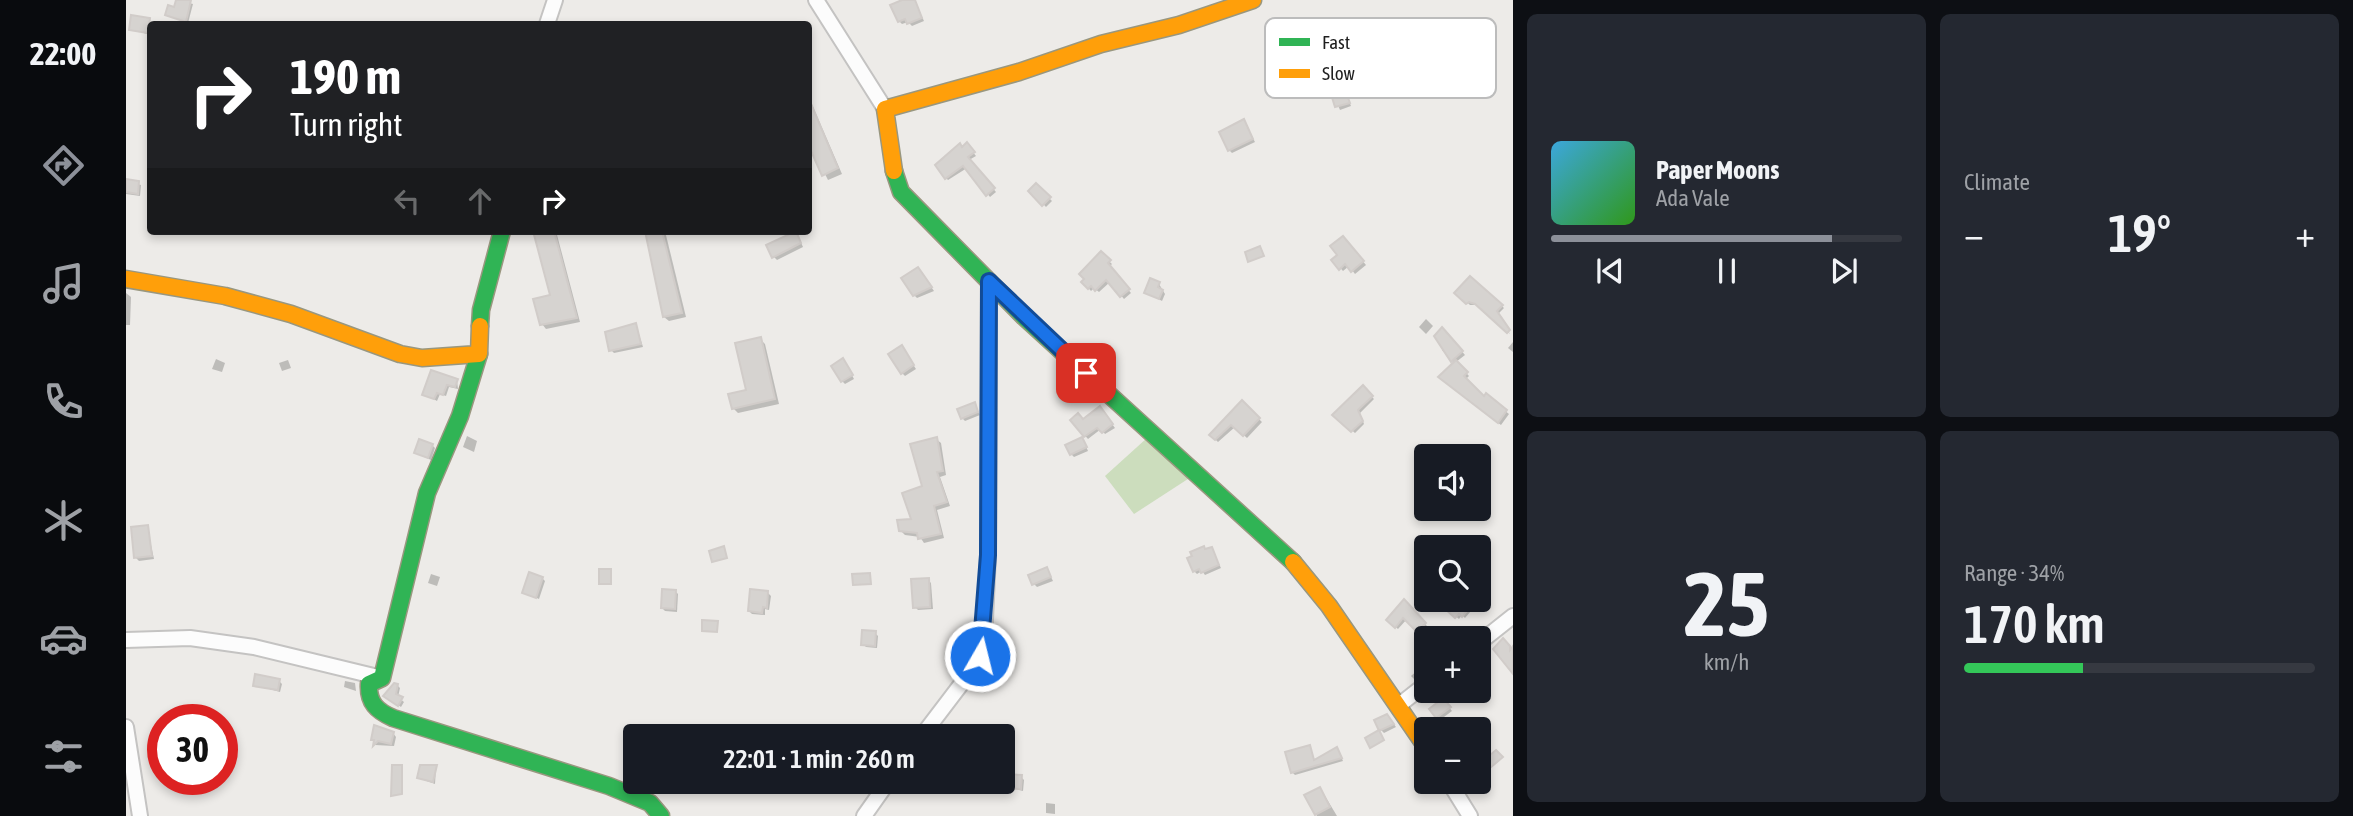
<!DOCTYPE html>
<meta charset="utf-8">
<style>
body{margin:0;font-family:"Asap Condensed",sans-serif;background:#242831;color:#f1f3f6;height:100vh;display:flex;flex-direction:column;font-size:26px;white-space:nowrap}
*{box-sizing:border-box;margin:0}
p{font-size:23px;color:#9ea1a6}
.icon{flex:none;width:38px;height:38px;fill:none;stroke:currentColor;stroke-width:2;stroke-linecap:round;stroke-linejoin:round}
.map{position:relative;flex:1;overflow:hidden}
.panel{display:flex;flex-direction:column;gap:14px;padding:14px;background:#0d0f14;width:840px}
.panel>*{flex:none}
.guide{position:absolute;left:21px;top:21px;width:665px;height:214px;border-radius:7px;box-shadow:0 4px 10px #0003;background:#202124;color:#fff;overflow:hidden}
.tools{position:absolute;left:1288px;top:444px;display:grid;gap:14px}
.tools a{display:grid;place-items:center;width:77px;height:77px;border-radius:7px;background:#171b24;box-shadow:0 4px 10px #0003;font-size:35px}
.speed{position:absolute;left:21px;top:704px;display:flex;gap:14px;font-size:35px;font-weight:700;text-align:center}
.speed>*{display:grid;place-content:center;width:91px;height:91px;border-radius:50%;background:#171b24;box-shadow:0 4px 10px #0003;line-height:1}
.speed .limit{border:10px solid #d22;background:#fff;color:#111}
.pin{position:absolute;display:grid;place-items:center;width:60px;height:60px;color:#fff;margin:-30px;border-radius:14px;box-shadow:0 4px 10px #0006}
.me{position:absolute;width:77px;margin:-38px;rotate:8deg;stroke-linejoin:round;filter:drop-shadow(0 0 5px #0008)}
.turn{display:flex;align-items:center;gap:24px;height:147px;padding:0 28px;font-size:32px}
.turn .icon{width:91px;height:91px;stroke-width:2.5}
.turn b{display:block;font-size:49px;line-height:60px}
.lanes{display:flex;align-items:center;height:66px;padding:0 28px;background:#0003;justify-content:center;gap:35px;direction:ltr}
.lanes .off{opacity:.35}
.big{font-size:52px;font-weight:600;line-height:1.1}
.panel .card{flex:1;display:flex;flex-direction:column;justify-content:center;gap:10px;min-width:0;padding:0 24px;border-radius:10px;background:#242831}
.panel .dial{align-items:center;gap:0}
.dial b{font-size:91px;line-height:1}
.song{display:flex;align-items:center;gap:21px}
.cover{width:84px;height:84px;border-radius:10px;background:linear-gradient(135deg,hsl(200 70% 55%),hsl(110 70% 35%))}
.played{height:7px;border-radius:4px;background:linear-gradient(90deg,#8c9099 80%,#363941 80%)}
.keys{display:flex;justify-content:space-around;direction:ltr}
.heat{display:flex;justify-content:space-between;align-items:center;font-size:38px;direction:ltr}
.charge{height:10px;border-radius:5px;background:linear-gradient(90deg,#34c759 34%,#363941 0)}
.panel .tiles{flex:1;display:grid;gap:14px;grid-template-columns:repeat(2,1fr)}
.trip{position:absolute;left:497px;top:724px;width:392px;height:70px;border-radius:7px;background:#171b24;box-shadow:0 4px 10px #0003;font-weight:600;line-height:70px;text-align:center}
main{display:flex;flex:1;min-height:0}
.tab-bar{display:flex;flex-direction:column;width:126px;justify-content:space-around;align-items:center;background:#090b0e;color:#9ea1a6}
.tab-bar .icon{width:49px;height:49px}
.tab-bar .selected{color:#8c9099}
.tab-bar b{font-size:32px;color:#f1f3f6}
.map>svg:first-child{display:block}
</style>
<main>
<nav class="tab-bar">
<b>22:00</b>
<svg class="icon selected" aria-label="directions" viewBox="0 0 24 24"><path d="M12 3l9 9-9 9-9-9zM9 14v-3h6M13 9l2 2-2 2"/></svg>
<svg class="icon" aria-label="music" viewBox="0 0 24 24"><path d="M9 18V5l10-2v13"/><circle cx="6" cy="18" r="3"/><circle cx="16" cy="16" r="3"/></svg>
<svg class="icon" aria-label="phone" viewBox="0 0 24 24"><path d="M5 4h4l2 5-3 2q2 4 5 5l2-3 5 2v4C11 20 4 13 5 4z"/></svg>
<svg class="icon" aria-label="climate" viewBox="0 0 24 24"><path d="M12 3v18M4 7l16 10M4 17L20 7"/></svg>
<svg class="icon" aria-label="car" viewBox="0 0 24 24"><path d="M5 17H2v-5l4-1 3-4h7l3 4 3 1v5h-3M9 17h6M6 11h13"/><circle cx="7" cy="17" r="2"/><circle cx="17" cy="17" r="2"/></svg>
<svg class="icon" aria-label="filters" viewBox="0 0 24 24"><path d="M4 7h16M4 17h16"/><circle cx="9" cy="7" r="2"/><circle cx="15" cy="17" r="2"/></svg>
</nav>
<div class="map">
<svg width="1387" height="816" viewBox="0 0 1387 816">
<rect width="100%" height="100%" fill="#edebe8"/>
<!-- forest -->
<polygon fill="#ccddbd" points="1021,438 1065,477 1008,514 979,476"/>
<!-- shadow -->
<g fill="#0003">
<polygon points="51,0 67,4 62,23 41,14 49,9"/>
<polygon points="788,0 798,21 786,26 782,22 776,24 773,21"/>
<polygon points="23,20 26,23 24,35 5,29"/>
<polygon points="1218,89 1225,106 1214,110 1206,92"/>
<polygon points="682,95 716,174 702,180 682,140"/>
<polygon points="1117,121 1129,142 1106,153 1103,150"/>
<polygon points="841,145 850,156 843,160 870,192 864,197 841,168 822,180 820,178"/>
<polygon points="0,181 15,185 14,196 0,194"/>
<polygon points="910,185 926,201 920,207 905,191"/>
<polygon points="408,231 430,231 454,322 420,329 416,324 426,296"/>
<polygon points="520,231 539,231 560,317 543,321 538,317"/>
<polygon points="672,236 677,247 651,260 648,257"/>
<polygon points="1220,241 1240,265 1229,274 1223,266 1217,271 1207,260"/>
<polygon points="975,254 986,264 983,267 1005,293 998,299 984,282 973,292 968,288 965,291 957,282"/>
<polygon points="795,272 808,291 791,298 788,295"/>
<polygon points="1344,278 1378,308 1372,314 1384,334 1353,305 1344,305 1331,293"/>
<polygon points="1033,284 1039,294 1036,301 1020,292"/>
<polygon points="0,293 5,297 4,325 0,325"/>
<polygon points="1300,319 1307,326 1300,334 1293,327"/>
<polygon points="510,325 517,347 488,353 485,350"/>
<polygon points="1319,332 1339,355 1330,362 1343,376 1339,380 1358,399 1360,396 1383,414 1375,425 1317,380 1329,364 1316,350 1319,347"/>
<polygon points="634,339 639,344 653,404 612,413 607,408 622,391"/>
<polygon points="1387,342 1387,352 1382,348"/>
<polygon points="778,351 790,369 779,376 776,373"/>
<polygon points="90,359 99,363 96,372 86,369"/>
<polygon points="162,360 165,368 156,371 153,363"/>
<polygon points="720,364 728,379 719,384 716,381"/>
<polygon points="331,380 332,389 323,387 320,396 314,394 311,401 299,394"/>
<polygon points="1237,388 1248,399 1234,413 1238,424 1229,433 1209,415"/>
<polygon points="1116,403 1136,422 1121,438 1109,427 1092,442 1085,435"/>
<polygon points="848,405 854,415 839,421 836,418"/>
<polygon points="976,411 989,428 979,434 975,429 962,439 946,421 957,421"/>
<polygon points="341,436 351,441 348,452 337,447"/>
<polygon points="810,439 815,443 820,475 814,477 824,506 811,510 818,538 798,543 794,537 779,535 774,530 787,521"/>
<polygon points="958,442 962,451 948,457 945,454"/>
<polygon points="306,445 309,448 305,460 290,453"/>
<polygon points="21,527 28,559 13,561 10,558"/>
<polygon points="1085,549 1095,568 1079,575 1076,571 1071,574 1068,571 1068,557"/>
<polygon points="921,569 927,581 911,587 908,584"/>
<polygon points="305,574 314,577 311,586 302,583"/>
<polygon points="416,578 419,581 413,599 398,592"/>
<polygon points="802,580 805,583 807,609 792,610 789,607"/>
<polygon points="549,591 552,594 551,612 539,611 536,608"/>
<polygon points="642,593 645,596 643,610 639,609 639,615 626,614 623,611"/>
<polygon points="1334,600 1345,611 1339,618 1336,615 1333,619 1318,606"/>
<polygon points="1278,602 1301,626 1295,633 1281,619 1272,629 1262,620"/>
<polygon points="749,633 752,636 751,648 740,647 737,644"/>
<polygon points="1293,669 1300,679 1292,683 1285,676"/>
<polygon points="153,681 156,684 154,692 129,685"/>
<polygon points="219,681 229,683 230,691 218,687"/>
<polygon points="271,685 274,688 272,697 278,702 275,707 262,698"/>
<polygon points="1317,700 1326,711 1314,720 1305,709"/>
<polygon points="1264,719 1270,727 1258,733 1255,730"/>
<polygon points="267,733 270,737 268,746 249,745 247,739"/>
<polygon points="1183,747 1189,761 1213,752 1217,761 1169,775 1166,772"/>
<polygon points="310,767 309,784 292,778"/>
<polygon points="895,777 898,780 897,791 880,787"/>
<polygon points="50,779 81,779 81,786 51,784"/>
<polygon points="641,782 662,782 663,786 651,789 647,783"/>
<polygon points="1196,791 1211,816 1191,816 1181,796"/>
<polygon points="920,803 929,804 929,814 920,813"/>
</g>
<!-- building -->
<g fill="#d6d3d0" stroke="#d1ccc9" stroke-width="2">
<polygon points="50,0 65,0 60,22 39,15 42,5 48,7"/>
<polygon points="776,0 789,0 796,18 781,24 779,19 772,22 764,5"/>
<polygon points="5,15 24,18 22,33 3,30"/>
<polygon points="1218,87 1224,103 1209,107 1204,91"/>
<polygon points="683,99 712,168 696,176 682,144"/>
<polygon points="1118,119 1127,139 1102,151 1093,132"/>
<polygon points="841,142 849,152 842,157 869,188 860,196 837,166 819,179 809,165 834,143 836,147"/>
<polygon points="0,179 13,181 12,194 0,192"/>
<polygon points="910,183 925,197 916,206 902,191"/>
<polygon points="407,231 428,231 451,318 414,325 407,299 424,295"/>
<polygon points="519,231 536,231 556,313 537,317"/>
<polygon points="670,231 675,243 646,258 640,245"/>
<polygon points="1217,236 1238,261 1225,272 1219,264 1213,270 1205,260 1211,255 1204,246"/>
<polygon points="1134,246 1138,256 1122,262 1119,252"/>
<polygon points="975,251 985,260 982,263 1004,289 994,297 980,280 969,291 965,286 962,289 955,282 958,279 953,274"/>
<polygon points="792,267 806,287 787,296 775,278"/>
<polygon points="1344,276 1377,305 1371,311 1384,330 1381,333 1349,304 1343,302 1340,304 1328,293"/>
<polygon points="1024,278 1034,282 1032,287 1037,290 1033,299 1018,293"/>
<polygon points="510,323 515,344 483,351 479,332"/>
<polygon points="1316,327 1337,351 1325,362 1308,336"/>
<polygon points="635,337 649,399 606,409 602,394 620,390 609,343"/>
<polygon points="776,345 788,365 775,374 762,354"/>
<polygon points="717,358 727,375 715,382 705,366"/>
<polygon points="1330,360 1342,372 1338,376 1358,396 1360,393 1381,410 1372,423 1312,377"/>
<polygon points="305,370 332,379 329,387 321,385 317,395 311,393 308,399 296,395"/>
<polygon points="1237,385 1247,396 1232,410 1237,421 1225,432 1206,415"/>
<polygon points="1116,400 1134,418 1117,436 1105,425 1089,440 1083,435"/>
<polygon points="849,402 852,412 835,419 831,409"/>
<polygon points="974,406 987,424 976,433 971,428 958,437 944,420 952,413 957,419"/>
<polygon points="811,437 817,471 811,472 821,502 808,506 815,534 792,539 791,533 773,531 771,520 785,519 776,493 796,486 784,444"/>
<polygon points="956,437 961,447 944,455 939,445"/>
<polygon points="293,439 307,444 302,458 288,453"/>
<polygon points="22,525 26,556 8,558 5,527"/>
<polygon points="598,546 601,558 586,562 583,551"/>
<polygon points="1078,546 1079,549 1086,547 1093,565 1075,573 1073,569 1067,572 1061,558 1066,556 1064,552"/>
<polygon points="921,567 925,577 906,585 902,575"/>
<rect x="473" y="569" width="12" height="15"/>
<polygon points="403,572 417,577 410,598 396,593"/>
<polygon points="744,573 745,584 727,585 726,574"/>
<polygon points="803,578 804,607 787,608 785,579"/>
<polygon points="536,589 550,590 549,609 535,608"/>
<polygon points="624,589 642,591 641,608 637,607 636,613 622,611"/>
<polygon points="1278,599 1300,623 1291,632 1277,618 1269,628 1260,620"/>
<polygon points="1322,600 1336,600 1344,607 1336,617 1333,614 1329,618 1316,606"/>
<polygon points="576,620 592,621 591,632 576,631"/>
<polygon points="736,630 750,631 749,646 735,645"/>
<polygon points="1377,638 1384,646 1384,650 1387,646 1387,674 1367,649"/>
<polygon points="129,674 154,679 152,690 127,686"/>
<polygon points="268,683 272,684 270,694 277,697 272,706 257,696"/>
<polygon points="1317,698 1325,707 1310,718 1303,709"/>
<polygon points="1261,714 1268,724 1253,731 1248,720"/>
<polygon points="248,725 268,732 265,744 252,741 247,746 248,740 245,740"/>
<polygon points="1253,730 1258,740 1244,748 1239,738"/>
<polygon points="1184,745 1188,760 1211,747 1216,758 1165,773 1159,752"/>
<polygon points="1370,750 1377,757 1364,768 1357,761"/>
<polygon points="266,765 276,765 276,794 265,796"/>
<polygon points="294,765 311,765 307,782 291,778"/>
<polygon points="879,774 896,775 895,789 878,788"/>
<polygon points="1194,787 1204,807 1189,815 1178,795"/>
</g>
<g fill="none" stroke-linecap="round" stroke-linejoin="round">
<defs>
<g id="street">
<polyline points="690,0 759,109"/>
<polyline points="421,24 429,0"/>
<polyline points="0,640 64,638 128,647 256,678"/>
<polyline points="1353,643 1387,616"/>
<polyline points="1272,706 1300,684"/>
<polyline points="0,727 14,816"/>
<polyline points="795,737 849,666 858,641 862,555 863,281"/>
<polyline points="1323,782 1344,816"/>
<polyline points="738,816 762,782"/>
</g>
<g id="fast">
<polyline points="768,171 775,192 898,317 1167,562"/>
<polyline points="354,326 355,310 376,231"/>
<path d="M353,354L334,416L301,493L256,678L243,684C242,703 251,711 267,718L483,786L524,803L535,816"/>
</g>
<g id="slow">
<polyline points="768,171 759,109 893,72 975,44 1053,25 1127,0"/>
<polyline points="0,279 99,296 165,314 274,354 296,358 353,354 354,326"/>
<polyline points="1167,562 1203,606 1300,747"/>
</g>
</defs>
<!-- street casing -->
<use href="#street" stroke="#c4c3c2" stroke-width="18"/>
<!-- fast casing -->
<use href="#fast" stroke="#99977f" stroke-width="19"/>
<!-- slow casing -->
<use href="#slow" stroke="#99977f" stroke-width="19"/>
<!-- street -->
<use href="#street" stroke="#fcfcfc" stroke-width="14"/>
<!-- fast -->
<use href="#fast" stroke="#30b455" stroke-width="16"/>
<!-- slow -->
<use href="#slow" stroke="#ff9f0a" stroke-width="16"/>
</g>
<g fill="none" stroke-linecap="round" stroke-linejoin="round">
<defs>
<polyline id="route" points="854,656 862,555 863,281 960,373"/>
</defs>
<!-- route casing -->
<use href="#route" stroke="#114b97" stroke-width="18"/>
<!-- route -->
<use href="#route" stroke="#1a73e8" stroke-width="12"/>
</g>
<!-- legend -->
<rect x="1139" y="18" width="231" height="80" rx="10" fill="#fff" stroke="#bcbcbc" stroke-width="2"/>
<rect x="1153" y="38" width="31" height="8" fill="#30b455"/>
<rect x="1153" y="69" width="31" height="9" fill="#ff9f0a"/>
<g font-size="19" fill="#1f1f1f">
<text x="1196" y="49">Fast</text>
<text x="1196" y="80">Slow</text>
</g>
</svg>
<div class="tools">
<a><svg class="icon" aria-label="sound" viewBox="0 0 24 24"><path d="M4 9h4l5-4v14l-5-4H4zM17 9q2 3 0 6"/></svg></a>
<a><svg class="icon" aria-label="search" viewBox="0 0 24 24"><circle cx="10" cy="10" r="6"/><path d="M15 15l6 6"/></svg></a>
<a>+</a>
<a>−</a>
</div>
<div class="speed"><div class="limit">30</div></div>
<div class="pin" style="left:960px;top:373px;background:#d93025"><svg class="icon" aria-label="arrive" viewBox="0 0 24 24"><path d="M6 21V4h12l-3 4 3 4H6"/></svg></div>
<svg class="me" style="left:854px;top:656px" viewBox="-20 -20 40 40"><circle r="17" fill="#1a73e8" stroke="#fff" stroke-width="3"/><path d="M0-11L8 9 0 5-8 9z" fill="#fff"/></svg>
<div class="trip">22:01 · 1 min · 260 m</div>
<div class="guide">
<div class="turn"><svg class="icon" aria-label="right" viewBox="0 0 24 24"><path d="M7 20v-9h11M14 6l5 5-5 5"/></svg><div><b>190 m</b>Turn right</div></div>
<div class="lanes"><svg class="icon off" aria-label="left" viewBox="0 0 24 24"><path d="M17 20v-9H6M10 6l-5 5 5 5"/></svg><svg class="icon off" aria-label="ahead" viewBox="0 0 24 24"><path d="M12 20V5M6 11l6-6 6 6"/></svg><svg class="icon" aria-label="right" viewBox="0 0 24 24"><path d="M7 20v-9h11M14 6l5 5-5 5"/></svg></div>
</div>
</div>
<section class="panel">
<div class="tiles">
<div class="card">
<div class="song"><i class="cover"></i><div><b>Paper Moons</b><p>Ada Vale</p></div></div>
<div class="played"></div>
<div class="keys"><svg class="icon" aria-label="previous" viewBox="0 0 24 24"><path d="M18 5L8 12l10 7zM5 5v14"/></svg><svg class="icon" aria-label="pause" viewBox="0 0 24 24"><path d="M8 5v14M16 5v14"/></svg><svg class="icon" aria-label="next" viewBox="0 0 24 24"><path d="M6 5l10 7-10 7zM19 5v14"/></svg></div>
</div>
<div class="card"><p>Climate</p>
<div class="heat"><a>−</a><b class="big">19°</b><a>+</a></div>
</div>
<div class="card dial"><b>25</b><p>km/h</p></div>
<div class="card"><p>Range · 34%</p><b class="big">170 km</b><div class="charge"></div></div>
</div>
</section>
</main>
